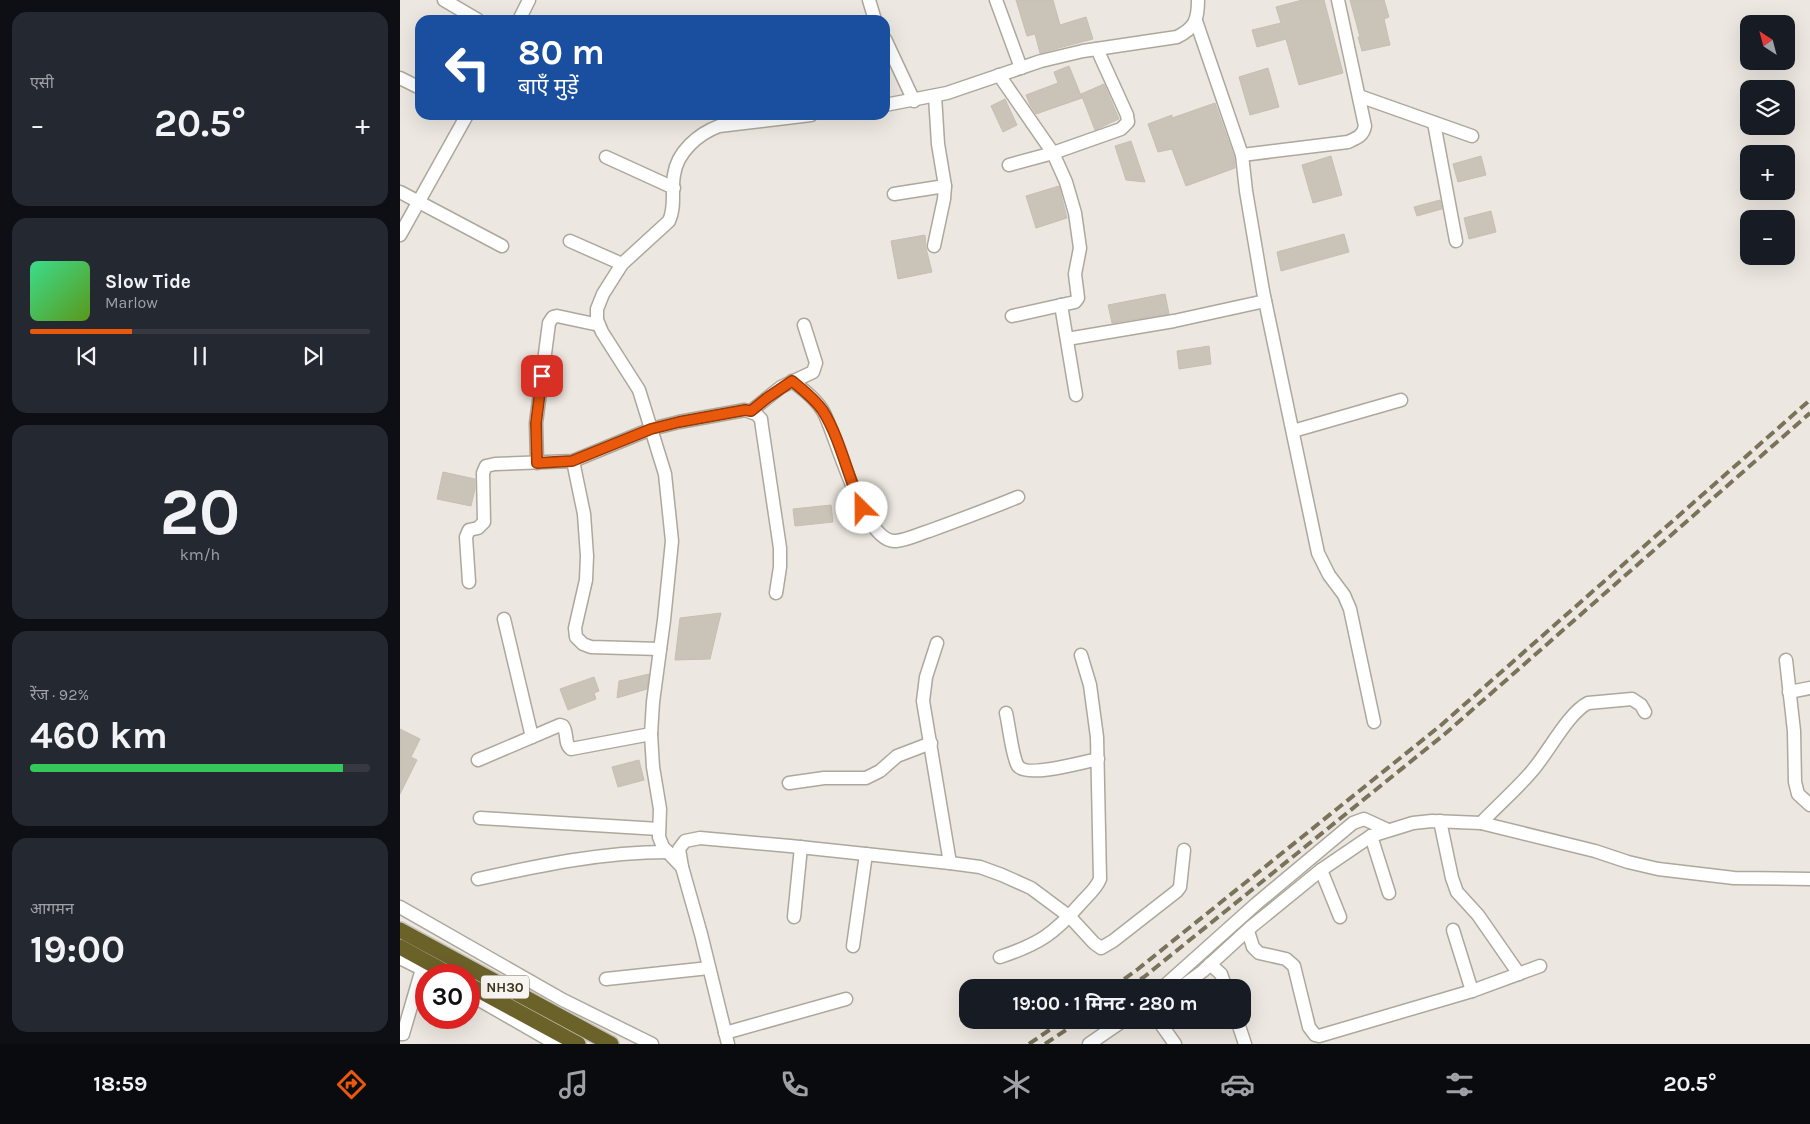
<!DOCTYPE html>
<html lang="hi">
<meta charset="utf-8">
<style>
body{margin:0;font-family:Karla,"Noto Sans Devanagari",sans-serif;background:#242831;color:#f1f3f6;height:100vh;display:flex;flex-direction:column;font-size:19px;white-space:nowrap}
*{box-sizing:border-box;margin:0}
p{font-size:16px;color:#9ea1a6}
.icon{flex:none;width:28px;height:28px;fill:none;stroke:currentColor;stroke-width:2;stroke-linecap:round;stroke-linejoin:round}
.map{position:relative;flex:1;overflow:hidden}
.side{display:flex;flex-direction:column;gap:12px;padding:12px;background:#0d0f14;width:400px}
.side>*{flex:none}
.top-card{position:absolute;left:15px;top:15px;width:475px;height:105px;border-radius:15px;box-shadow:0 5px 20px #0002;background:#1a4fa0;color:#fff;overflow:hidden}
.needle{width:32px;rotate:324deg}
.fabs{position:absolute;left:1340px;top:15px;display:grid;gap:10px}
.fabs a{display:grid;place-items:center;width:55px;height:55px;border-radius:10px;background:#171b24;box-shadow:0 5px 20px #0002;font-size:25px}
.speed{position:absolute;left:15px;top:964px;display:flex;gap:10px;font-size:25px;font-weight:700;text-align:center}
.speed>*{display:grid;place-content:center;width:65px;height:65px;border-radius:50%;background:#171b24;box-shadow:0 5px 20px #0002;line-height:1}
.speed .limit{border:8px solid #d22;background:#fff;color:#111}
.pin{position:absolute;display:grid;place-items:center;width:42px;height:42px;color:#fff;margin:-21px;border-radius:10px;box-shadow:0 2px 8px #0006}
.me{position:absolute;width:55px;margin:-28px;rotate:337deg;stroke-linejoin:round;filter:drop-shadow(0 0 4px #0008)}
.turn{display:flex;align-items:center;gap:18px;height:105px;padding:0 20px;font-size:22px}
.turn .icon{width:65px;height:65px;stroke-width:2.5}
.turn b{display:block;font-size:35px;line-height:42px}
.big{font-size:38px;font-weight:700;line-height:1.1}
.side .tile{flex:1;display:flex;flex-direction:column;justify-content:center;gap:8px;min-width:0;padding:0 18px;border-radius:15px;background:#242831}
.side .dial{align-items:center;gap:0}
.dial b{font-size:65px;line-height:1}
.song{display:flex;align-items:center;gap:15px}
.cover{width:60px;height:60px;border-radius:8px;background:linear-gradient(135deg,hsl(150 70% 55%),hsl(90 70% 35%))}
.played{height:5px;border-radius:2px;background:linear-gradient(90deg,#ea580c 30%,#363941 30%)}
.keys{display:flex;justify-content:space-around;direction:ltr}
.heat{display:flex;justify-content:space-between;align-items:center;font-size:28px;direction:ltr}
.charge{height:8px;border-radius:4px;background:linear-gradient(90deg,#34c759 92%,#363941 0)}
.trip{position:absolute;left:559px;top:979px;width:292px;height:50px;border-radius:15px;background:#171b24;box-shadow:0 5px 20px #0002;font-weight:700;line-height:50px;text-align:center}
.menu{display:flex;height:80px;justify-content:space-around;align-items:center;background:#090b0e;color:#9ea1a6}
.menu .icon{width:35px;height:35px}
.menu .active{color:#ea580c}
.menu b{font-size:22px;color:#f1f3f6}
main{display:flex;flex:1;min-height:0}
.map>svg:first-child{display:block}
</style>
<main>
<section class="side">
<div class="tile"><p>एसी</p>
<div class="heat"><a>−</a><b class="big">20.5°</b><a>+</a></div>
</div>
<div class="tile">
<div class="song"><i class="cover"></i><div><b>Slow Tide</b><p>Marlow</p></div></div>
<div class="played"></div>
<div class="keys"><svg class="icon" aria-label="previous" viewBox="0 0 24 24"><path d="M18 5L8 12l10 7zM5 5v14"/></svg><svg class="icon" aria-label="pause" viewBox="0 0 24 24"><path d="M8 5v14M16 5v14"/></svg><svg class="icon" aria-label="next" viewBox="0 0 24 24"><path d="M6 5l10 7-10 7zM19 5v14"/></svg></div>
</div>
<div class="tile dial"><b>20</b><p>km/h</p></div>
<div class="tile"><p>रेंज · 92%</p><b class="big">460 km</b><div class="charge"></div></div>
<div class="tile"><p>आगमन</p><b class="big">19:00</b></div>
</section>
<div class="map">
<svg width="1410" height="1044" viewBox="0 0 1410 1044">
<rect width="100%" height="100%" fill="#ece7e0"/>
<!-- building -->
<g fill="#cac3b8" stroke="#c6bfb2">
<polygon points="616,0 653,0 660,25 686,17 693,39 640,53 635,34 627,36"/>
<polygon points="902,0 924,0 943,73 899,85 886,39 857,47 852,30 881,23 876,7"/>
<polygon points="950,0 984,0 989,17 984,19 990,45 962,51 958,37 960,37"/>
<polygon points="669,66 682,98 636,114 630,105 626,95 658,83 654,72"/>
<polygon points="868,68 879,107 850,115 839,77"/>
<polygon points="704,84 719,119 695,130 681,94"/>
<polygon points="605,99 617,125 603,132 591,106"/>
<polygon points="815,103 834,157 835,168 786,186 772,149 758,152 748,124 772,115 772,118"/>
<polygon points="731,141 745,182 726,180 715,146"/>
<polygon points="931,156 942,195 913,203 902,165"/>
<polygon points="1081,156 1086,175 1058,182 1053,164"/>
<polygon points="659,186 667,218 636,228 626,196"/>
<polygon points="1040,200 1042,209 1017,216 1014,207"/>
<polygon points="1091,211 1096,232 1069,239 1064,218"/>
<polygon points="944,234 949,252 881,271 877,252"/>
<polygon points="525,235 526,248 532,272 498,279 491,241"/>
<polygon points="765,294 769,314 712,323 708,305"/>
<polygon points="809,346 811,364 779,369 777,351"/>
<polygon points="43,472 75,479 75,489 71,506 37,499"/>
<polygon points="431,505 433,522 395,526 393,509"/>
<polygon points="321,613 310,659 275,660 280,618"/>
<polygon points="249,674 247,689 217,698 219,681"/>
<polygon points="194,677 199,691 194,693 196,699 168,710 160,689"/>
<polygon points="0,729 20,739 11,757 17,760 0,794"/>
<polygon points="239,760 244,780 218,787 212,767"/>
</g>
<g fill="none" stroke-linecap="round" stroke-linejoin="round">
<defs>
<g id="minor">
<polyline points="44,0 78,20"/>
<polyline points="469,0 475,20"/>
<polyline points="596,0 621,68"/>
<polyline points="119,20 129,0"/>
<polyline points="796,21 842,155 846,191 863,291 918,553 929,575 944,595 950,609 974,722"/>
<polyline points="485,39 514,101"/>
<polyline points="599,75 653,153 666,182 675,213 680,248 675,274 678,298 675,302 612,316"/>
<polyline points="0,78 20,88"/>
<polyline points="959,96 1072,136"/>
<path d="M485,105L547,93L641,61L683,51L777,37C795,28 798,20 798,0"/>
<polyline points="1034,123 1056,241"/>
<path d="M842,155L948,142C957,138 963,136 965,126L938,0"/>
<polyline points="206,157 274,188"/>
<polyline points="609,165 653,153 721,129 728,122 727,115 697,49"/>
<polyline points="0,192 102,246"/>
<polyline points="494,194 545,186"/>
<polyline points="0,235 67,115"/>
<polyline points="170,241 222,264"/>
<polyline points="534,246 544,199 545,186 538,144 535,96"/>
<polyline points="661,305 676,395"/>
<polyline points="667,339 774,321 865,301"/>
<path d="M392,381C404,390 417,400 424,413C437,438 464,544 496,541C507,540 519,534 529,531C559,520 589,509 618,497"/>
<polyline points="351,411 381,387 413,372 416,363 404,325"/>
<polyline points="893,431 1001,400"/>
<polyline points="173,461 184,514 187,556 186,580 175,628 176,637 183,644 191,647 260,649"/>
<polyline points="137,463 136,423 149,323 153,317 157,316 199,325"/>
<polyline points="69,582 66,537 69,530 78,528 84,522 83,473 86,466 95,464 173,461 251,429 279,422 345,410 356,414 361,419 362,427 380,548 380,567 376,593"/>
<polyline points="104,619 132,737"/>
<polyline points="537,643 526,677 523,701 550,863"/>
<polyline points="1386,660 1394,731 1395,782 1398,794 1410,805"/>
<polyline points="1389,692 1410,688"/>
<path d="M606,713C609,725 612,757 618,766C627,778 684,762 698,759"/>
<path d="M78,760L160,725L163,726C168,733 164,744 171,749L251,734"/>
<polyline points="389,783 424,778 466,778 480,771 497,756 531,743"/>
<polyline points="80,818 259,829"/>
<polyline points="1040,821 1052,878 1057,892 1078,915 1119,974"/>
<path d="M1081,823C1098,805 1117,789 1132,771C1148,753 1168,713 1188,703L1232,699L1241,705L1245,712"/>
<polyline points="971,836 989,893"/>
<path d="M282,867L263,847L259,837L260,809L253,767L251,734L253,702L264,620L272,541L265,474L239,390L202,332L197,320V309L203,294L222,264L269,221C276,206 271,191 274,175C277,152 298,134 319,126L411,115"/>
<polyline points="921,870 940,917"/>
<path d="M78,879C141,865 203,852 268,852"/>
<polyline points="0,907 163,1000 252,1044"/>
<polyline points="394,917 401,847"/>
<polyline points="1053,930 1072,991"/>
<polyline points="848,931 853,947 859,953 886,959 894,966 909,1027 915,1035 919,1036 1072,991 1140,966"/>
<polyline points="453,946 466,854"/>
<path d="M600,957C639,944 654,934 681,903C688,895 696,889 700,879L697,737L690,685L681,655"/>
<polyline points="0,958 34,975"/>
<polyline points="810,964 821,974 826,988"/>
<polyline points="206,979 309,968"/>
<polyline points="762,988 856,904 953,823 964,819 988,830"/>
<polyline points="780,988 803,971 851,927 921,870 971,836 1013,823 1032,821 1081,823 1195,851 1228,862 1258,869 1334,878 1410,879"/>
<polyline points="69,994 156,1044"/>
<polyline points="758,1020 775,1044"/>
<polyline points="837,1020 845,1044"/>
<polyline points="325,1033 446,999"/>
<polyline points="0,1034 3,1034 22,969"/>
<polyline points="328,1044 301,934 282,867 279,849 285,841 300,838 390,846 550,863 580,867 602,875 631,888 670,917 694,943 701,948 713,941 777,891 780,887 784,850"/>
<polyline points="689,1044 724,1020"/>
</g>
<g id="highway">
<polyline points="0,930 211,1044"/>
<polyline points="0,947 51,975"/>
<polyline points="69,985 178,1044"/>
</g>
</defs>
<!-- minor casing -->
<use href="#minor" stroke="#ada89b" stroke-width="15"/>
<!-- highway casing -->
<use href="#highway" stroke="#c5c3bc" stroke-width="18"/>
<!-- minor -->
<use href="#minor" stroke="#fff" stroke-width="12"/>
<!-- highway -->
<use href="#highway" stroke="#6b6229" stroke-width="15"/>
<!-- rail -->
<g stroke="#797359" stroke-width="4" stroke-dasharray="10 5" stroke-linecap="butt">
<polyline points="712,988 738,969 1040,726 1410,400"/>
<polyline points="728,988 744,977 1046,733 1410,413"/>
<polyline points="629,1044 664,1020"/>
<polyline points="645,1044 681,1020"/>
</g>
</g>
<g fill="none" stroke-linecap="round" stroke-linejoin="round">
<defs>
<path id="route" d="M142,376L136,423L137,463L172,461L251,429L279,422L345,410L351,411L367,398L392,381C403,390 415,399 423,411C440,438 448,477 462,508"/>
</defs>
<!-- route casing -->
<use href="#route" stroke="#983908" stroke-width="12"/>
<!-- route -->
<use href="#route" stroke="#ea580c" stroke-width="9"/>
</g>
<g text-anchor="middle" stroke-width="4.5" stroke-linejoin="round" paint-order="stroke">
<!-- shield labels -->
<rect fill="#f8f5f0" stroke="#75705e" stroke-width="1" x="81" y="975.5" width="48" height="23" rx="4"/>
<g font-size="14" font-weight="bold" fill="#3d371f">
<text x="105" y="992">NH30</text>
</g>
</g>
</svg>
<div class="fabs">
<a><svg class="needle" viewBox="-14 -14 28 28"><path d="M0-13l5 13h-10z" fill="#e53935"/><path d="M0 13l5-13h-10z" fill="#9ea1a6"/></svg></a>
<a><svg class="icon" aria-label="layers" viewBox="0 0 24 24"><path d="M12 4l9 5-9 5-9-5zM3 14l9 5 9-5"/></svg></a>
<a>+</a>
<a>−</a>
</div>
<div class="speed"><div class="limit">30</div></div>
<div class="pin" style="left:142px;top:376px;background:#d93025"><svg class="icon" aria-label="arrive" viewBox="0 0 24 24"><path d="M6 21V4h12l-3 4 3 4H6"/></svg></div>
<svg class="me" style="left:462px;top:508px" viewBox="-20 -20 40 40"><circle r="19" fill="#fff"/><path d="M0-13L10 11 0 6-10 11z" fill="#ea580c"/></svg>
<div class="trip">19:00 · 1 मिनट · 280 m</div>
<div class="top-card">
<div class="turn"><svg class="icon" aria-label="left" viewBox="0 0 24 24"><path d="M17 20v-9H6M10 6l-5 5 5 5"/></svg><div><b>80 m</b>बाएँ मुड़ें</div></div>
</div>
</div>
</main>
<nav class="menu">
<b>18:59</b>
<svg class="icon active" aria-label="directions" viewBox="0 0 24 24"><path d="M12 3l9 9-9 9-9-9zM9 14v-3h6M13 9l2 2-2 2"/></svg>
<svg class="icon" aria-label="music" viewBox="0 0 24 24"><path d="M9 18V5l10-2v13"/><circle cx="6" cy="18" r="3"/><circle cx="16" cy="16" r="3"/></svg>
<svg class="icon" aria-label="phone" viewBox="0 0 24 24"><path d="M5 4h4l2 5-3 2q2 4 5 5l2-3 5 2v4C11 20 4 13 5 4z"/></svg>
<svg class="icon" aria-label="climate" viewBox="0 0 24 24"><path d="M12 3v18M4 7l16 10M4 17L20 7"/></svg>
<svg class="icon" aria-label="car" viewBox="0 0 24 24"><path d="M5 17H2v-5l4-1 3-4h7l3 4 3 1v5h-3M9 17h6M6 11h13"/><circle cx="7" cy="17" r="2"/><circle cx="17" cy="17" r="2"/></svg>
<svg class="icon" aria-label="filters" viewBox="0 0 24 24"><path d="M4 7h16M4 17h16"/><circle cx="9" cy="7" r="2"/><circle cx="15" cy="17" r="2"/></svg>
<b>20.5°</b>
</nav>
